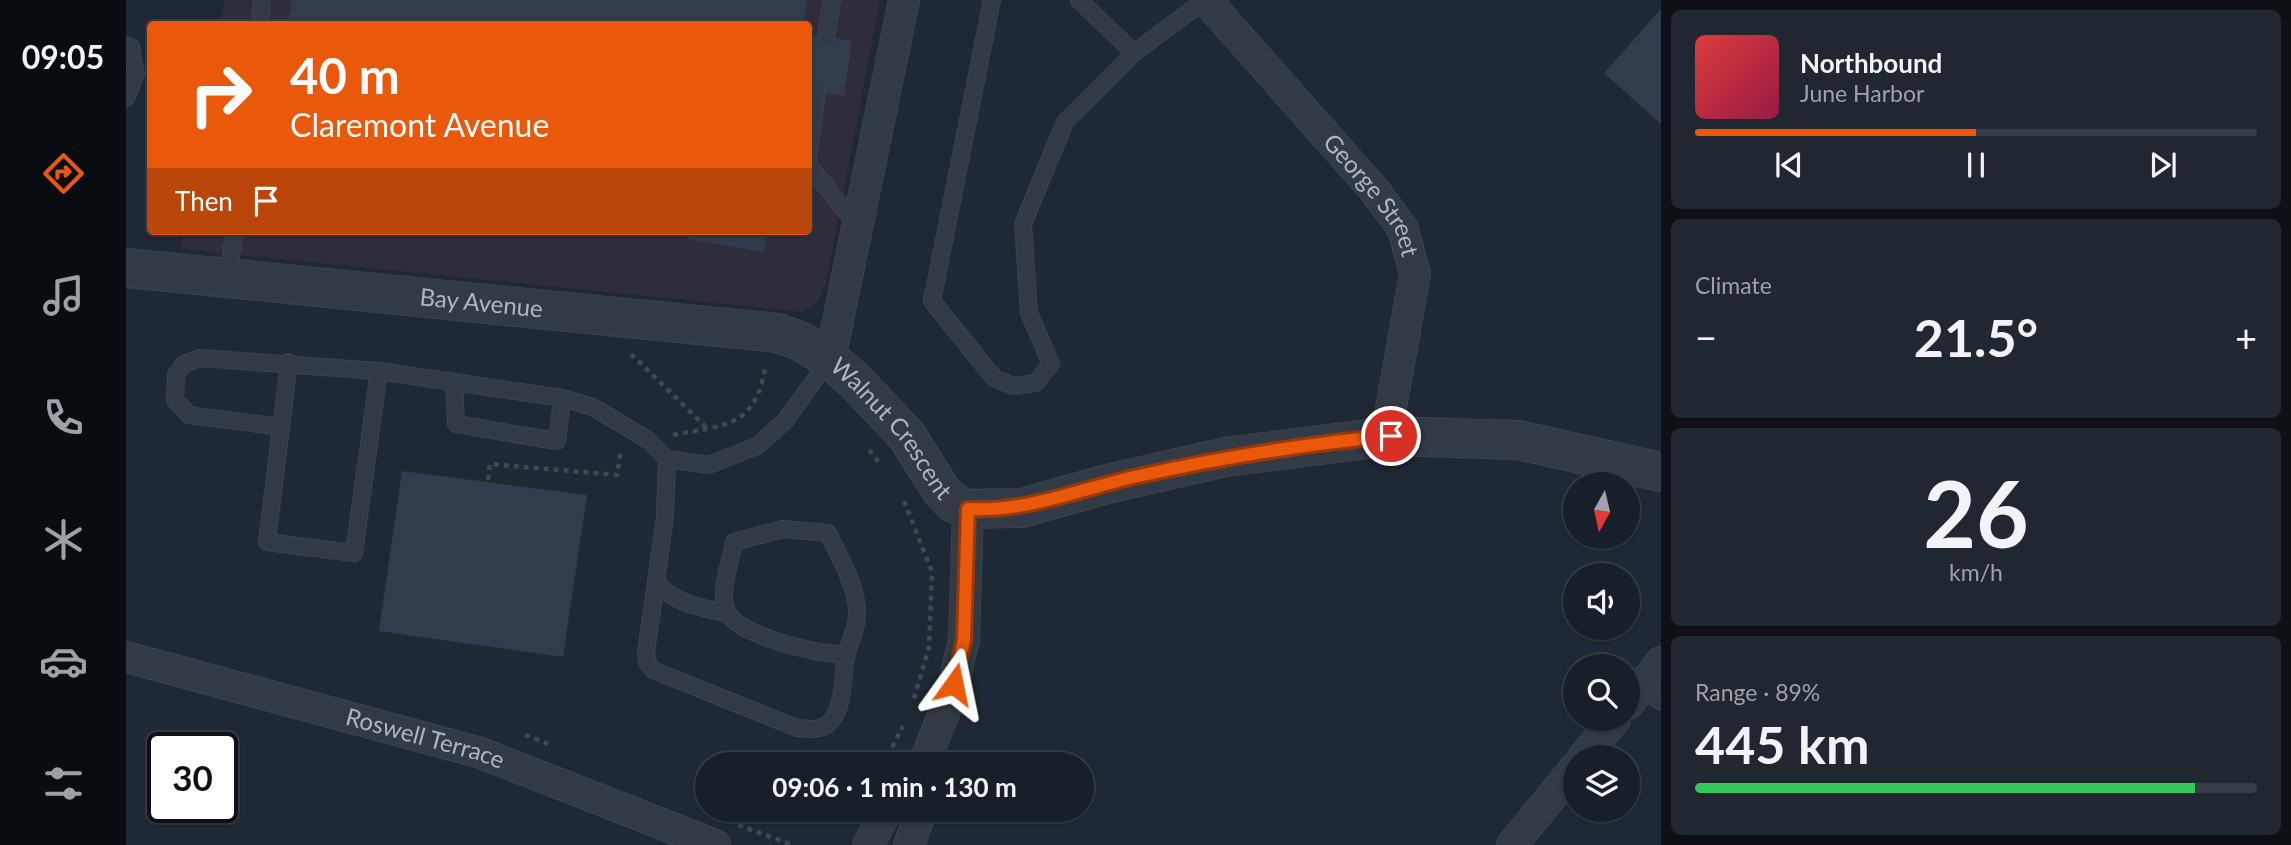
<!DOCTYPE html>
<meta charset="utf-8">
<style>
body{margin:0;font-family:Lato,sans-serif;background:#202730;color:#f1f3f6;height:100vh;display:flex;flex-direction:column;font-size:26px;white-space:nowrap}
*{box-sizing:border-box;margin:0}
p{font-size:23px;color:#9ea2a8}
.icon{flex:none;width:38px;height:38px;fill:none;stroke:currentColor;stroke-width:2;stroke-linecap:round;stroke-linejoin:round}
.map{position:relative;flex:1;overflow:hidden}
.side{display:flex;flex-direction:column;gap:10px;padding:10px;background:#0d1116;width:630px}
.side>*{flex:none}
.guide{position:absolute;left:21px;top:21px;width:665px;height:214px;border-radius:7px;box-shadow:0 2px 5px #0004,0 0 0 2px #363d45;background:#ea580c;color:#fff;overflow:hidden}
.needle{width:46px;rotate:188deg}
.buttons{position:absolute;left:1437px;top:472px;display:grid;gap:14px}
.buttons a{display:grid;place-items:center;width:77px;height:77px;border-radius:50%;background:#171f28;box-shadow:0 2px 5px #0004,0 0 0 2px #363d45;font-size:35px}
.speed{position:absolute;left:21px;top:732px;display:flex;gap:14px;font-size:35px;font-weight:700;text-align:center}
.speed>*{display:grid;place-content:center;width:91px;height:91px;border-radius:50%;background:#171f28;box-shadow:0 2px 5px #0004,0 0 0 2px #363d45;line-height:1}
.speed .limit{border:4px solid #111;border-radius:10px;background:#fff;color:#111}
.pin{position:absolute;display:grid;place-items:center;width:60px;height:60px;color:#fff;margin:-30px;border:4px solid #fff;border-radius:50%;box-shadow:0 2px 7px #0007}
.me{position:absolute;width:77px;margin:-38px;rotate:12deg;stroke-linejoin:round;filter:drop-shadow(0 0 5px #0008)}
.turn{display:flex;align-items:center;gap:24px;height:147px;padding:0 28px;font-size:32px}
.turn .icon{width:91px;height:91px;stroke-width:2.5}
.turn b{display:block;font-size:49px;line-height:60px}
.then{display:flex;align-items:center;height:66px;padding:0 28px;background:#0003;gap:14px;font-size:26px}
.big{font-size:52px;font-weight:700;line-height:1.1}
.side .tile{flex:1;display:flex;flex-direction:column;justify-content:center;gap:10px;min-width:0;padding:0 24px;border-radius:10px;background:#202730}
.side .dial{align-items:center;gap:0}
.dial b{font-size:91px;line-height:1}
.song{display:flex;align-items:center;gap:21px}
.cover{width:84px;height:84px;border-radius:10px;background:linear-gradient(135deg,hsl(0 70% 55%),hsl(340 70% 35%))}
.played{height:7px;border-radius:4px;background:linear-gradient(90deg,#ea580c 50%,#363d45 50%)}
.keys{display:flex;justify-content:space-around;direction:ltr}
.heat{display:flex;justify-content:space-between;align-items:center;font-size:38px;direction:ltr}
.charge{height:10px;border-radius:5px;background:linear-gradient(90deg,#34c759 89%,#363d45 0)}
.trip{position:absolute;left:569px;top:752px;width:399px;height:70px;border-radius:35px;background:#171f28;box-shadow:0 2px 5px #0004,0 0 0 2px #363d45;font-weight:700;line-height:70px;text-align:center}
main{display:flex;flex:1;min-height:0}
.menu{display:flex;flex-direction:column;width:126px;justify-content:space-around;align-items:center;background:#090c10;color:#9ea2a8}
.menu .icon{width:49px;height:49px}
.menu .current{color:#ea580c}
.menu b{font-size:32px;color:#f1f3f6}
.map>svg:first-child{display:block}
</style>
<main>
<nav class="menu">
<b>09:05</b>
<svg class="icon current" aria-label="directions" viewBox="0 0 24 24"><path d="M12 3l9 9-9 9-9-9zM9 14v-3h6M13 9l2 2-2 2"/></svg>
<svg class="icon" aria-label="music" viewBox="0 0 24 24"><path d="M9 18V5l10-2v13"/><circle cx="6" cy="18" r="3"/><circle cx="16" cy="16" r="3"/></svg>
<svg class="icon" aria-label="phone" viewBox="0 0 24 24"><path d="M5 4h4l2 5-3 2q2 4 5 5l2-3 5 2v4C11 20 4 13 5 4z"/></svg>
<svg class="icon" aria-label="climate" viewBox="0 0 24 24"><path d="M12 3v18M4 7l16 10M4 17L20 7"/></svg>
<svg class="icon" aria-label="car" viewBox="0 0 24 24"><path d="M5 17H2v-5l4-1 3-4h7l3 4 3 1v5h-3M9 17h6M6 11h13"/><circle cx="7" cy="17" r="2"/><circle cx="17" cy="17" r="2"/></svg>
<svg class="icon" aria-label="filters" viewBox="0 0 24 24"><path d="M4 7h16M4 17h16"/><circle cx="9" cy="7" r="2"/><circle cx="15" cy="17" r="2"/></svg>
</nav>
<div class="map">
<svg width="1535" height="845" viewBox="0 0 1535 845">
<rect width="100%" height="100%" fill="#1f2935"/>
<!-- medical -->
<polygon fill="#2e2d3a" points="99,0 754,0 700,283 691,302 677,312 55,249 58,231 682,231 682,24 94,24"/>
<!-- building -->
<g fill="#313d4c">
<polygon points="166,0 681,0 677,24 162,24"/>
<polygon points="1535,9 1535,124 1478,73"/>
<polygon points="682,34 726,41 718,96 682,90"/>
<polygon points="563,231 641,231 638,252 562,239"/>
<polygon points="276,471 461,495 437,657 253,631"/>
</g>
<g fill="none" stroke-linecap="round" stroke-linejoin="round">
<defs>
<g id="service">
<polyline points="866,0 806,301 868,378 887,386 910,383 925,364 903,313 897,224 939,122 1008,53 1079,0"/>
<polyline points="953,0 1008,53"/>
<polyline points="134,24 136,0"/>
<polyline points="700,37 706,0"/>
<polyline points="0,45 5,47 10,74 0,98"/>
<polyline points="682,157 691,91"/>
<polyline points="682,164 732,227"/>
<polyline points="101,278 109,231"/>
<polyline points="163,362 141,542 228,553 253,371"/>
<polyline points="328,384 330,424 431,441 436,398"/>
<polyline points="155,427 63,415 49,400 50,375 58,364 74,358 253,371 436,398 467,407 522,440 541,459 583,465 631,446 659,421 704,359"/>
<path d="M541,459L539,516L530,582C548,604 577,608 603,614"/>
<path d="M530,582L520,652L521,662L527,670L671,728C682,729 693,731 702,724C719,710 716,676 720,656C724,639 732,629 731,609C729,583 713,556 702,533L657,529L608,542C605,561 592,594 601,612C613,636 695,656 721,654"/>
<polyline points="1515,687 1535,702"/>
</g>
<g id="minor">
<path id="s1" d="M1080,0L1249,191L1277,229L1289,274L1265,408V436"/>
<polyline points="704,359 778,0"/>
<path id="s2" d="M0,657L355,753L589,845"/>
<polyline points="1502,704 1535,662"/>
<polyline points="1457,758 1489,719"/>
<polyline points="797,765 824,698 838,640 842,509"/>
<polyline points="742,845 761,810"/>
<polyline points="783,845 796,810"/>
<polyline points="1386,845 1449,768"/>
</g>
<g id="tertiary">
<path id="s3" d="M0,268L652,333L674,341L704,359L731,383L781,436L815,490L827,503L842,509L896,508L981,484L1100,457L1265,436L1392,440L1535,472"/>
</g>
</defs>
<!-- service casing -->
<use href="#service" stroke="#3c444f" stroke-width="18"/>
<!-- minor casing -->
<use href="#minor" stroke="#3c444f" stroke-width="32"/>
<!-- tertiary casing -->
<use href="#tertiary" stroke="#3c444f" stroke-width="40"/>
<!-- path -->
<g stroke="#394d4e" stroke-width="4.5" stroke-dasharray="5 5" stroke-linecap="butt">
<polyline points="505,354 581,428"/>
<path d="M547,435C598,425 629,428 639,368H635"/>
<polyline points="743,450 755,465"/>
<polyline points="362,480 364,464 491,475 495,449"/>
<polyline points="778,501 806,572 803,647 787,702"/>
<polyline points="399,735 423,744"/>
<polyline points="757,765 777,726"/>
<polyline points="612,825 667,845"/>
</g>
<!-- service -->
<use href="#service" stroke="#323b45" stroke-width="16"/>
<!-- minor -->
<use href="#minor" stroke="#323b45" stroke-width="30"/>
<!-- tertiary -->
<use href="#tertiary" stroke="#323b45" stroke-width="38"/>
</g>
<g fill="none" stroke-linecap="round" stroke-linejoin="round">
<defs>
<path id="route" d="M828,684L838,640L842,509C900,512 952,490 1008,477C1093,458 1178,444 1265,436"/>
</defs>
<!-- route casing -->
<use href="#route" stroke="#983908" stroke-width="18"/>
<!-- route -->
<use href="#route" stroke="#ea580c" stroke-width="12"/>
</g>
<g text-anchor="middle" stroke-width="7" stroke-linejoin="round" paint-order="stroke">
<!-- street labels -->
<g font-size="24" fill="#acb6c3" stroke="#18202a">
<text dy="8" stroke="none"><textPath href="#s1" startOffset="257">George Street</textPath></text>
<text dy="8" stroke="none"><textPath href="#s3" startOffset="357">Bay Avenue</textPath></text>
<text dy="8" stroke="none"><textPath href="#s3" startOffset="807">Walnut Crescent</textPath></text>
<text dy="8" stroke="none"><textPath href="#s2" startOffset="310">Roswell Terrace</textPath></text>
</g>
</g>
</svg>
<div class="buttons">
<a><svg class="needle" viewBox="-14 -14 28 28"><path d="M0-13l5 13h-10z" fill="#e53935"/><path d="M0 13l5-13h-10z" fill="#9ea2a8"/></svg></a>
<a><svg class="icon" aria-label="sound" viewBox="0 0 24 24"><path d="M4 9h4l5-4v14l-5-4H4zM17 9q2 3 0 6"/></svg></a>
<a><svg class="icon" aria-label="search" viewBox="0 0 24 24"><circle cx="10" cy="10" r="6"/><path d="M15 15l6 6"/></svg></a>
<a><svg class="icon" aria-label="layers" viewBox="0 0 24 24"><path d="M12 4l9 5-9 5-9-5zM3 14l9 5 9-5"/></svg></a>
</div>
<div class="speed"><div class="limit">30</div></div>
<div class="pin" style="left:1265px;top:436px;background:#d93025"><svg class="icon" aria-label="arrive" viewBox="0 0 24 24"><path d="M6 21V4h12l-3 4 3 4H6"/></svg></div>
<svg class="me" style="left:828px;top:684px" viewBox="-20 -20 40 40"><path d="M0-17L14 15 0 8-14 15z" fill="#ea580c" stroke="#fff" stroke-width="4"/></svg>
<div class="trip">09:06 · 1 min · 130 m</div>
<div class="guide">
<div class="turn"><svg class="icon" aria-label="right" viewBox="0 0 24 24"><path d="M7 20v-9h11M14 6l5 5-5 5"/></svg><div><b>40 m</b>Claremont Avenue</div></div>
<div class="then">Then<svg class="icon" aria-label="arrive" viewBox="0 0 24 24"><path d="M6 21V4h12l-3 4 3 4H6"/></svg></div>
</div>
</div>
<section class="side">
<div class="tile">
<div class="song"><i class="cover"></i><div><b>Northbound</b><p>June Harbor</p></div></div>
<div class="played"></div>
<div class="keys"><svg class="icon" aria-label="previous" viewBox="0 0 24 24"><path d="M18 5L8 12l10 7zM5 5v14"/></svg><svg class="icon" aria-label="pause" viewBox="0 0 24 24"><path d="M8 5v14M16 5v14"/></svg><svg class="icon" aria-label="next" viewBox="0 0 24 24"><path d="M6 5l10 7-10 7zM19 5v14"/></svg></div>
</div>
<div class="tile"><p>Climate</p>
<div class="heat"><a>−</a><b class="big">21.5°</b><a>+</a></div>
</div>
<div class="tile dial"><b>26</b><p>km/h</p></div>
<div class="tile"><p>Range · 89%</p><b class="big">445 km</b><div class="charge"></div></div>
</section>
</main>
